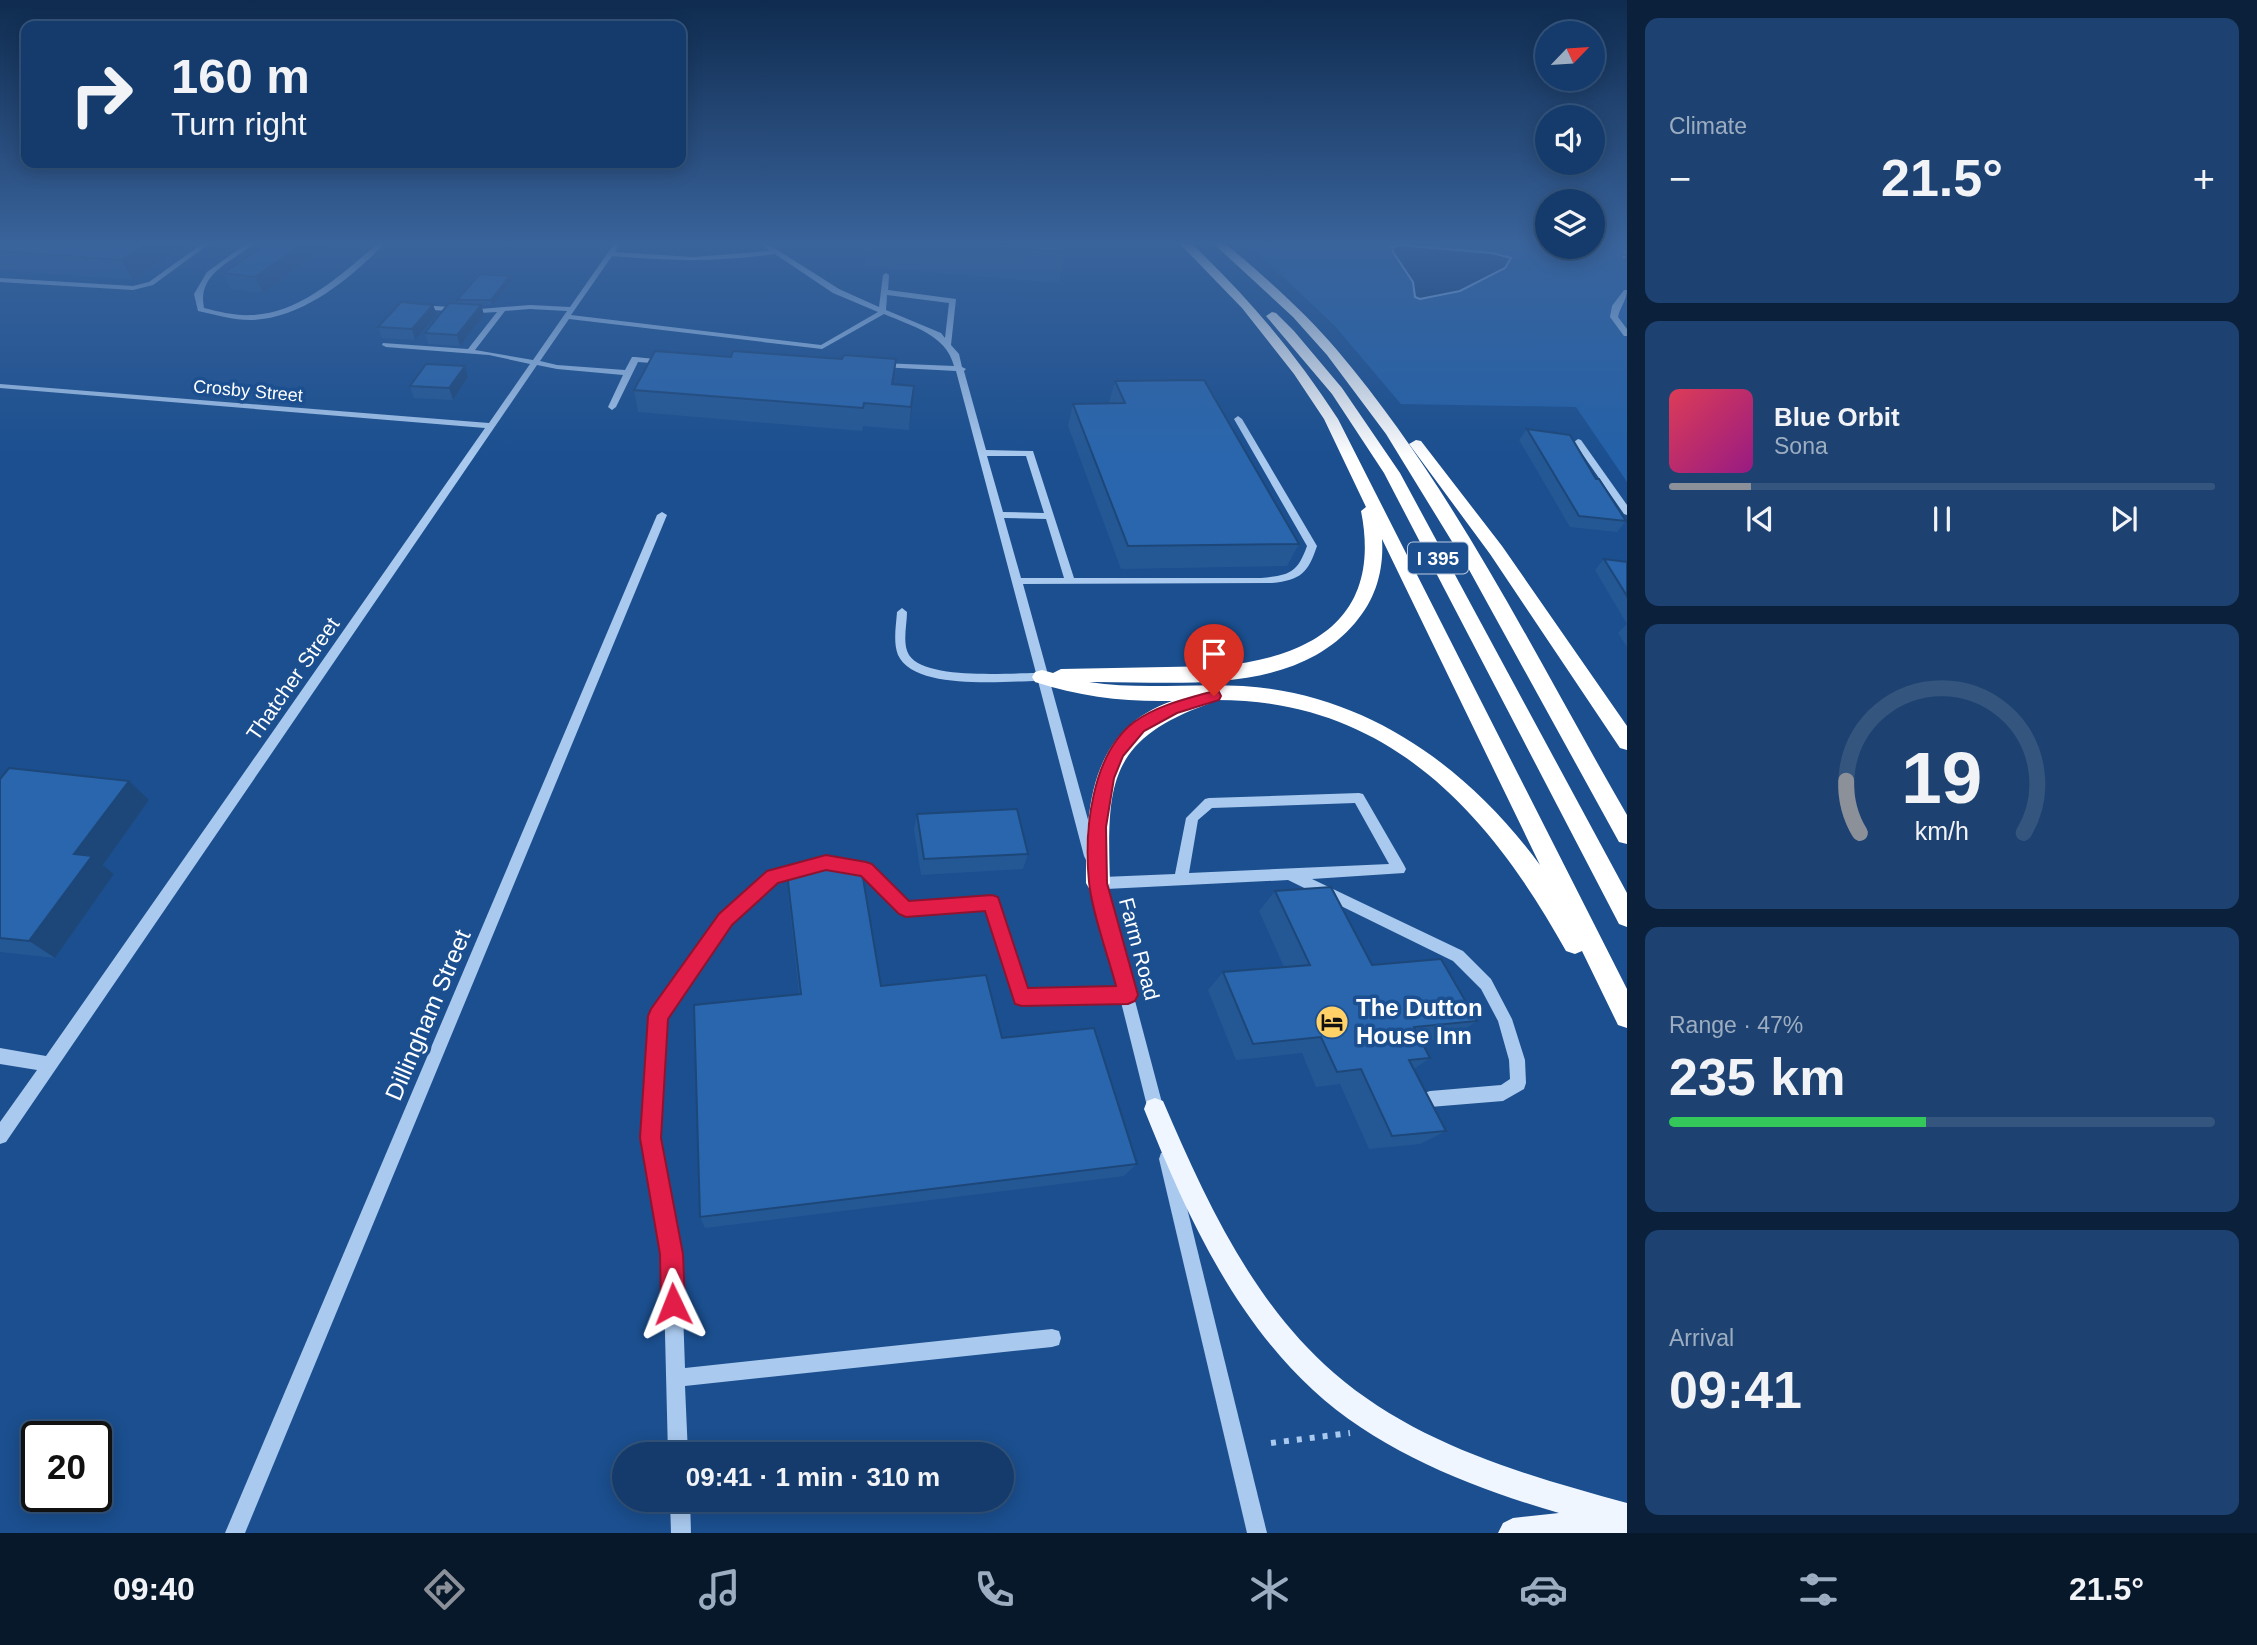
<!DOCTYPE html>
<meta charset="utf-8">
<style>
body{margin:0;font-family:Arial,sans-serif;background:#1d4271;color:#f1f3f6;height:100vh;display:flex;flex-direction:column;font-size:26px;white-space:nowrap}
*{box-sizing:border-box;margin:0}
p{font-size:23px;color:#9dadc1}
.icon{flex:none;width:38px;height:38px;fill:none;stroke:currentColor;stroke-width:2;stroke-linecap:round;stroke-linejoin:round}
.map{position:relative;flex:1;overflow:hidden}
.details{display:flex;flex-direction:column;gap:18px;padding:18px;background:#0b203b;width:630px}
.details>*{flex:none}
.top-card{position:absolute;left:21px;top:21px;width:665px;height:147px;border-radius:14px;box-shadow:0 4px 18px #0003,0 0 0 2px #33557e;background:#143b6b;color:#f1f3f6;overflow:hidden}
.needle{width:46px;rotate:65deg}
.tools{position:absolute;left:1535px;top:21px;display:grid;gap:14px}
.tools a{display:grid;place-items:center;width:70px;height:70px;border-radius:50%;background:#143b6b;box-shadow:0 4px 18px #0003,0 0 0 2px #33557e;font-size:35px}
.speed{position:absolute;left:21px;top:1421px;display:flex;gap:14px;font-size:35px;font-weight:700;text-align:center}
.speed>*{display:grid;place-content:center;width:91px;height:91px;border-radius:50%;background:#143b6b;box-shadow:0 4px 18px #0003,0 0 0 2px #33557e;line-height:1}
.speed .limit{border:4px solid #111;border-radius:10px;background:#fff;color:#111}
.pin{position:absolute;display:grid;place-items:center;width:60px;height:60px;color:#fff;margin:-72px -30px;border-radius:50% 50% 50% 0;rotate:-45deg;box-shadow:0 0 7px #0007}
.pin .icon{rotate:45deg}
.me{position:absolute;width:77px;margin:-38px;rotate:358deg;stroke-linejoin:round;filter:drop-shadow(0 0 5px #0008)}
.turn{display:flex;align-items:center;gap:24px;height:147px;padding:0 35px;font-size:32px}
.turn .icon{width:91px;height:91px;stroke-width:2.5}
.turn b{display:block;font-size:49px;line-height:60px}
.big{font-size:52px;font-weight:700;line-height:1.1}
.details .card{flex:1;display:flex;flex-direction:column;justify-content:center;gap:10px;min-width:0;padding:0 24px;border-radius:14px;background:#1d4271}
.details .dial{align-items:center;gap:0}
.dial svg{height:182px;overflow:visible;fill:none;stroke:#33557e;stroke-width:7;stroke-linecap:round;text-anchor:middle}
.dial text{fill:#f1f3f6;stroke:none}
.song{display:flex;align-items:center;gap:21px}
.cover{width:84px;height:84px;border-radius:10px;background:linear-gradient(135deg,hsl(350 70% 55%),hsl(310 70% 35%))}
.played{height:7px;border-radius:4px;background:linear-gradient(90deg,#8c9099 15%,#33557e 15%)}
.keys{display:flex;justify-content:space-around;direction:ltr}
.heat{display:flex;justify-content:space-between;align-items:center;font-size:38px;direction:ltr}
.charge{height:10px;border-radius:5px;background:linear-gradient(90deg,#34c759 47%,#33557e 0)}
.trip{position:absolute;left:612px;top:1442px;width:402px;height:70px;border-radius:35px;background:#143b6b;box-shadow:0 4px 18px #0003,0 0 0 2px #33557e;font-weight:700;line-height:70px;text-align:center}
.tabs{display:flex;height:112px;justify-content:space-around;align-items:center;background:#08182b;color:#9dadc1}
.tabs .icon{width:49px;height:49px}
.tabs .on{color:#8c9099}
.tabs b{font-size:32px;color:#f1f3f6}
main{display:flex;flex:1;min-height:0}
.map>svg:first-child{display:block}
</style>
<main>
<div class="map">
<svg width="1627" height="1533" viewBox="0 0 1627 1533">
<rect width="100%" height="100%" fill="#1b4f8f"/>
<!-- green -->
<polygon fill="#2461a8" points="1248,244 1547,244 1547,247 1592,247 1593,244 1627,244 1627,482 1576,407 1401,404 1334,325"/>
<!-- water -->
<polygon fill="#123a6d" stroke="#9cc4f0" stroke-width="2" points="1399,245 1492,253 1511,258 1505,268 1460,291 1420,299 1415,297 1413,282 1393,252 1392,247"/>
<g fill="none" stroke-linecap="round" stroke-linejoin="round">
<!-- path-far1 -->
<polyline stroke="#a9c9ee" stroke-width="2.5" stroke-dasharray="2 3.5" stroke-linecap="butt" points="1624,258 1625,244"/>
<!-- path -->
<polyline stroke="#a9c9ee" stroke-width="6" stroke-dasharray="5 8" stroke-linecap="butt" points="1271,1443 1350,1433"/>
<!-- minor -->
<g fill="#a9c9ee" fill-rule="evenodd">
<polygon points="202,244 209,244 153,285 133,290 0,282 0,278 133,286 149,282"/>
<path d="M246,244H253C231,263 197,273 204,308C220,312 236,316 252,315C301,313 342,274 377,244H384C351,278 302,319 251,320C233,320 216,315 198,311L194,294L207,272Z"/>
<path d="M614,244H620L615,252L693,257L770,251L761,244H768L839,289L879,307L883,275L886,273L889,275L888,290L956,299L951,345L959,354L962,367L966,369L964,371L986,450L1033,451L1074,578H1261C1289,575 1297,574 1307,546L1234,419L1238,416L1242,419L1317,546C1308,573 1301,580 1272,583L1023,584L1098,856L1096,860L1091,862L1086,860L1084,856L1038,681C1005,681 914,691 898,655C893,642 896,626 897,612L902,608L907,612C907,625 902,644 909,655C925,680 1008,673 1036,673L956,371L881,367L877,365L881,363L954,366C946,334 911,326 884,314L822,349L569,319L540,361L557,365L625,370L632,357H635L665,360L669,362L665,364L638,362L616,407L612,410L608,407L623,375L557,369L537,365L6,1142L0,1144V1122L37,1070L0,1064V1048L46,1056L485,428L0,388V384L489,423L530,364L489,355L386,347L382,345L383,343L468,349L497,312L480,313L417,309L416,307L420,305L480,309L530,305L570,307ZM775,254L833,293L878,312L821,345L571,315L612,256C667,261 720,262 775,254ZM887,295L949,303L945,338L941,333L886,310ZM530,309L567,311L533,360L475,350L505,311ZM987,456H1026L1044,513L1003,512ZM1004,518L1046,519L1064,578H1021Z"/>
<path d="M1624,290H1627C1627,300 1620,307 1618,317L1627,329V336H1624L1610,317L1612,306Z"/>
<polygon points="1578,439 1581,440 1627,505 1627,515 1624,514 1574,442"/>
<polygon points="662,512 667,515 245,1533 225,1533 657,515"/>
<path d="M1359,793L1363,794L1404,865L1406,869L1404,873L1312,879L1463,951L1491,979L1512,1019L1525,1060L1526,1083L1524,1089L1503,1101L1430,1107L1424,1105L1422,1099L1424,1093L1430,1091L1501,1085L1510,1079L1509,1060L1498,1021L1481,989L1453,961L1288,880L1106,889L1135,995L1134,997L1165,1114L1163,1120L1157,1122L1151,1120L1149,1114L1121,1002L1022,1004L1017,1002L986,909L906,915L901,913L862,875L826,868L777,881L731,923L665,1018L659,1138L681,1254L685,1368L1052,1329L1059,1331L1061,1338L1059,1345L1052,1347L685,1386L688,1454H668L663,1254L643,1138L651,1016L653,1011L721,915L768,872L826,856L866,864L871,866L909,903L991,897L996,899L1027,990L1117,988L1089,877L1091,873L1096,871L1101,873L1103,877L1175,874L1186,818L1205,799L1209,798ZM1355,803L1389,864L1189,873L1198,820L1212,808Z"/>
<polygon points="1167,1151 1173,1153 1175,1159 1267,1533 1247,1533 1159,1159 1161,1153"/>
<polygon points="670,1500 690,1500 691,1533 671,1533"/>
</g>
<!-- major -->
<path fill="#f0f6ff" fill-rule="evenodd" d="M1155,1098L1163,1101C1205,1199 1252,1302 1334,1373C1416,1444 1524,1475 1627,1503V1533H1498L1503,1523L1513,1518L1559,1513C1473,1488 1380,1452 1313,1390C1231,1314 1185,1211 1144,1109L1147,1101Z"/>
<!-- highway -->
<g fill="#fff" fill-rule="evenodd">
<path d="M1180,244H1192C1248,297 1296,354 1338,419L1627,989V1028L1618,1025L1582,951L1575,954L1566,951C1487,809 1385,697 1210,700L1208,704C1107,740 1107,786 1110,883L1106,890L1098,893L1090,890L1086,883C1086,808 1089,730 1172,701C1125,702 1081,697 1035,682L1032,677L1035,672L1042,670L1053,673L1061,669L1219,666C1314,657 1382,617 1361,511L1366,507L1324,419L1294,374L1242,308ZM1382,539L1540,865C1468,767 1367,694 1243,686C1192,683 1140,690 1089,682C1176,681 1292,697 1355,623C1376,599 1384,570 1382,539Z"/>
<path d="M1214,244H1226C1265,277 1304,311 1337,350C1455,489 1536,658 1627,815V844L1619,842L1467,566L1386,434L1327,355L1293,317Z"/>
<polygon points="1272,312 1276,313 1294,331 1342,388 1400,473 1627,893 1627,927 1619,924 1384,473 1332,394 1266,316"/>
<polygon points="1416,440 1421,441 1502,546 1627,726 1627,750 1620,748 1490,554 1409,444"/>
</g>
</g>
<!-- wall -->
<g fill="#245895">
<polygon points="0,244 185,244 133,280 0,270"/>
<polygon points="267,244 263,293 231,289 223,273"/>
<polygon points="866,244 1066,244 1066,252 1059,283 865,267"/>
<polygon points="511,281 492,305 481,305 484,315 460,346 428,344 425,333 458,303 457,300"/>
<polygon points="433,305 437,315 415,340 382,338 378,327"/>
<polygon points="731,357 894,384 914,386 909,430 863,426 862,431 638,412 634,390"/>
<polygon points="465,366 468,377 453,400 414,398 410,386"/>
<polygon points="1115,381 1299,544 1287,566 1121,569 1068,426 1073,404 1109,403"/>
<polygon points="1527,429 1596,479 1626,521 1617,532 1570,527 1519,440"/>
<polygon points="1604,559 1627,562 1627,647 1618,633 1627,624 1595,570"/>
<polygon points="0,779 149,800 103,865 114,874 55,958 0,952"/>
<polygon points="917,814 1028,854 1023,869 921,875 914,829"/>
<polygon points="787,873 881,986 1002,1038 1137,1164 1124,1176 705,1228 700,1217 799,994 788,893"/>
<polygon points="1275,891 1372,965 1477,1021 1452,1038 1421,1041 1430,1058 1414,1069 1446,1131 1420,1144 1369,1149 1340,1084 1316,1087 1302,1053 1236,1060 1208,990 1223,972 1284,967 1259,911"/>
</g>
<!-- shaded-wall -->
<g fill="#1d4779">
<polygon points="145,244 185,244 133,280 121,260"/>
<polygon points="302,244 330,244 263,293 255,277"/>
<polygon points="510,276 511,281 492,305 491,300"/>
<polygon points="433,305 437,315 415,340 412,329"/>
<polygon points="481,305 484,315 460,346 457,335"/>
<polygon points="896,359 894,381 890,406 892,384"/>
<polygon points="465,366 468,377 453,400 449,388"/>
<polygon points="914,386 912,408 909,430 911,407"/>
<polygon points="129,781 149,800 103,865 114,874 55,958 29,941 74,854"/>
</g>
<!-- building -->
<g fill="#2a66ad" stroke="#1d4779" stroke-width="2">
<polygon points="0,244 145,244 121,260 0,251"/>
<polygon points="267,244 302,244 255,277 223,273"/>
<polygon points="952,244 1066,244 1066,252"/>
<polygon points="480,274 510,276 491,300 457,300"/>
<polygon points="401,302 433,305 412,329 378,327"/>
<polygon points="449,303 481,305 457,335 425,333"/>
<polygon points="655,351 731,357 733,351 842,359 844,355 896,359 892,384 914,386 911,407 864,403 863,408 634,390"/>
<polygon points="426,364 465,366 449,388 410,386"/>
<polygon points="1204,380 1299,544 1128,546 1073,404 1125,403 1115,381"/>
<polygon points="1527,429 1570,435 1596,479 1599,479 1626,521 1579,516"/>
<polygon points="1604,559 1627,562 1627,596"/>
<polygon points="9,768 129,781 74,854 92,856 29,941 0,938 0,779"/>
<polygon points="1017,809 1028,854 924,859 917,814"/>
<polygon points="861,866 881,986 986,975 1002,1038 1094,1028 1137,1164 700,1217 694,1005 801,994 787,873"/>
<polygon points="1331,887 1372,965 1441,959 1477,1021 1414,1027 1430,1058 1409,1060 1446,1131 1392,1136 1361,1069 1337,1072 1321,1037 1253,1044 1223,972 1310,965 1275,891"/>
</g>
<!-- sky -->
<linearGradient id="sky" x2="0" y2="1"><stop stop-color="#0f2b4f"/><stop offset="0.53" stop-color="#39639b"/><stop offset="1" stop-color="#39639b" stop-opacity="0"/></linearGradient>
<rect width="1627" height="458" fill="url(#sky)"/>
<!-- route -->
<path fill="#e11d48" stroke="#92132f" stroke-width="2" d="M1214,691L1219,692L1221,696L1219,700L1177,713L1144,731L1123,756L1114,778L1106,827L1107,883L1138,995L1135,1001L1128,1004L1022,1006L1015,1004L985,911L906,917L899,914L861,876L826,870L778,883L732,925L668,1019L661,1138L683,1254L685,1304L682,1312L673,1316L665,1312L661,1304L660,1254L640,1138L648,1016L651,1009L719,914L767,871L826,855L866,862L872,864L909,901L992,895L998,897L1028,988L1116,986C1108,955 1092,913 1089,882C1084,832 1091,755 1134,722C1158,705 1186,699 1214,691Z"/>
<!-- icons -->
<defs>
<symbol id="hotel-disc" viewBox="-11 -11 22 22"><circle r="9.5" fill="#ffd166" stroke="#1b4f8f"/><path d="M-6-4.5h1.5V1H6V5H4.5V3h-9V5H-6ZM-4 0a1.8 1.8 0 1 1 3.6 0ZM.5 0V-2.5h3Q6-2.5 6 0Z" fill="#111"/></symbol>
</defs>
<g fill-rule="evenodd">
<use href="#hotel-disc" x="1313" y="1003" width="38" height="38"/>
</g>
<g text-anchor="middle" stroke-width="7" stroke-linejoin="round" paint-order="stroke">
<!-- far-street labels -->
<g font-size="18" fill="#fff" stroke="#1b4f8f">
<text transform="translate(248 391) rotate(5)" y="6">Crosby Street</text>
</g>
<!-- shield labels -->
<rect fill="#1b4f8f" stroke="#bbcadd" stroke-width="2" x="1408" y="542.5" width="60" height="31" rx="5"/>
<g font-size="19" font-weight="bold" fill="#fff">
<text x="1438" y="565">I 395</text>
</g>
<!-- street labels -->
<g font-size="21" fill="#fff" stroke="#1b4f8f">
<text transform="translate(293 679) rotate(-55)" y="7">Thatcher Street</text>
<text transform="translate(1139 949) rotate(75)" y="7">Farm Road</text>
</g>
<!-- near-poi labels -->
<g font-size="24" font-weight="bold" fill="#fff" stroke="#1b4f8f" text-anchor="start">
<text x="1356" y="1016">The Dutton<tspan x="1356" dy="28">House Inn</tspan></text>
</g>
<!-- near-street labels -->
<g font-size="24" fill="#fff" stroke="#1b4f8f">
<text transform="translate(428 1015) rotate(-67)" y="8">Dillingham Street</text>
</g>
</g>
</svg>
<div class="tools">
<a><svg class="needle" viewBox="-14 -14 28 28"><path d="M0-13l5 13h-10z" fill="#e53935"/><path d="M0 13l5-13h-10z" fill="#9dadc1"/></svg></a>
<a><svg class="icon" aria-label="sound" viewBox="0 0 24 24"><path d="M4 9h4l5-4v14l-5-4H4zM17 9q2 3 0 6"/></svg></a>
<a><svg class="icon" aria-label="layers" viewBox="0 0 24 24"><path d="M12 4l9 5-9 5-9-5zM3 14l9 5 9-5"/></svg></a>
</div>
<div class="speed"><div class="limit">20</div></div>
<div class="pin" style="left:1214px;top:696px;background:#d93025"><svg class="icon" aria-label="arrive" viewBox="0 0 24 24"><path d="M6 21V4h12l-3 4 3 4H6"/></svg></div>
<svg class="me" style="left:673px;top:1304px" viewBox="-20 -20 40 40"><path d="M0-17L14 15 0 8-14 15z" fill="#e11d48" stroke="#fff" stroke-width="4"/></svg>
<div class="trip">09:41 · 1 min · 310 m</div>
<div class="top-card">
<div class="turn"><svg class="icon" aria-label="right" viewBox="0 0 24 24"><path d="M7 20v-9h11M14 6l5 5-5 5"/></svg><div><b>160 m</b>Turn right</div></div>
</div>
</div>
<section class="details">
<div class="card"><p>Climate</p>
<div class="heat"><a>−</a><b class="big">21.5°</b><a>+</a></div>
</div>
<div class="card">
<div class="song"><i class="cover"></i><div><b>Blue Orbit</b><p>Sona</p></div></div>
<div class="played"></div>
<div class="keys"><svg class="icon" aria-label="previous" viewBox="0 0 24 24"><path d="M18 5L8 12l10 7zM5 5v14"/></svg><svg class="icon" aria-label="pause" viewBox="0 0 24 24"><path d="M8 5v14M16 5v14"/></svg><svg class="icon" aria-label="next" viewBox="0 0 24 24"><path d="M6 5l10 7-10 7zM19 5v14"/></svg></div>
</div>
<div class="card dial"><svg viewBox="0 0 100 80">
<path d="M14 69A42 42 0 1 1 86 69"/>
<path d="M14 69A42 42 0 0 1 8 46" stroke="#8c9099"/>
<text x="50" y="56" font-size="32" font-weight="700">19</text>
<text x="50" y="72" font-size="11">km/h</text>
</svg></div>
<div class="card"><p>Range · 47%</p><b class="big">235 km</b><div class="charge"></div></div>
<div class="card"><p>Arrival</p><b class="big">09:41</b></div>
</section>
</main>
<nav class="tabs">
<b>09:40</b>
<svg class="icon on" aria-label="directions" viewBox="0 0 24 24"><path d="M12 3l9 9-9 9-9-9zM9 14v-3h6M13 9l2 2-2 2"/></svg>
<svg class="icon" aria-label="music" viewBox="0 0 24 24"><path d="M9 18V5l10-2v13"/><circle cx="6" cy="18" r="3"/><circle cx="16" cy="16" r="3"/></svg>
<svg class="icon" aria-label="phone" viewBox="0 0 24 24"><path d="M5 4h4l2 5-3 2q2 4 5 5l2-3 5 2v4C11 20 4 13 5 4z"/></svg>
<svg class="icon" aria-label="climate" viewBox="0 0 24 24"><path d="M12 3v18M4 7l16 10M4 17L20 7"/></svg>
<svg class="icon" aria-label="car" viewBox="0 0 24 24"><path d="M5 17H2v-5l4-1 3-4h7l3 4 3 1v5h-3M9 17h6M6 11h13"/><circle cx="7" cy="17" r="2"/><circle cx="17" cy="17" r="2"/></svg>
<svg class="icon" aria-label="filters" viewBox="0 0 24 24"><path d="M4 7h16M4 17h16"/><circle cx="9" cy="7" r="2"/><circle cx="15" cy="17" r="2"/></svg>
<b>21.5°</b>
</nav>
